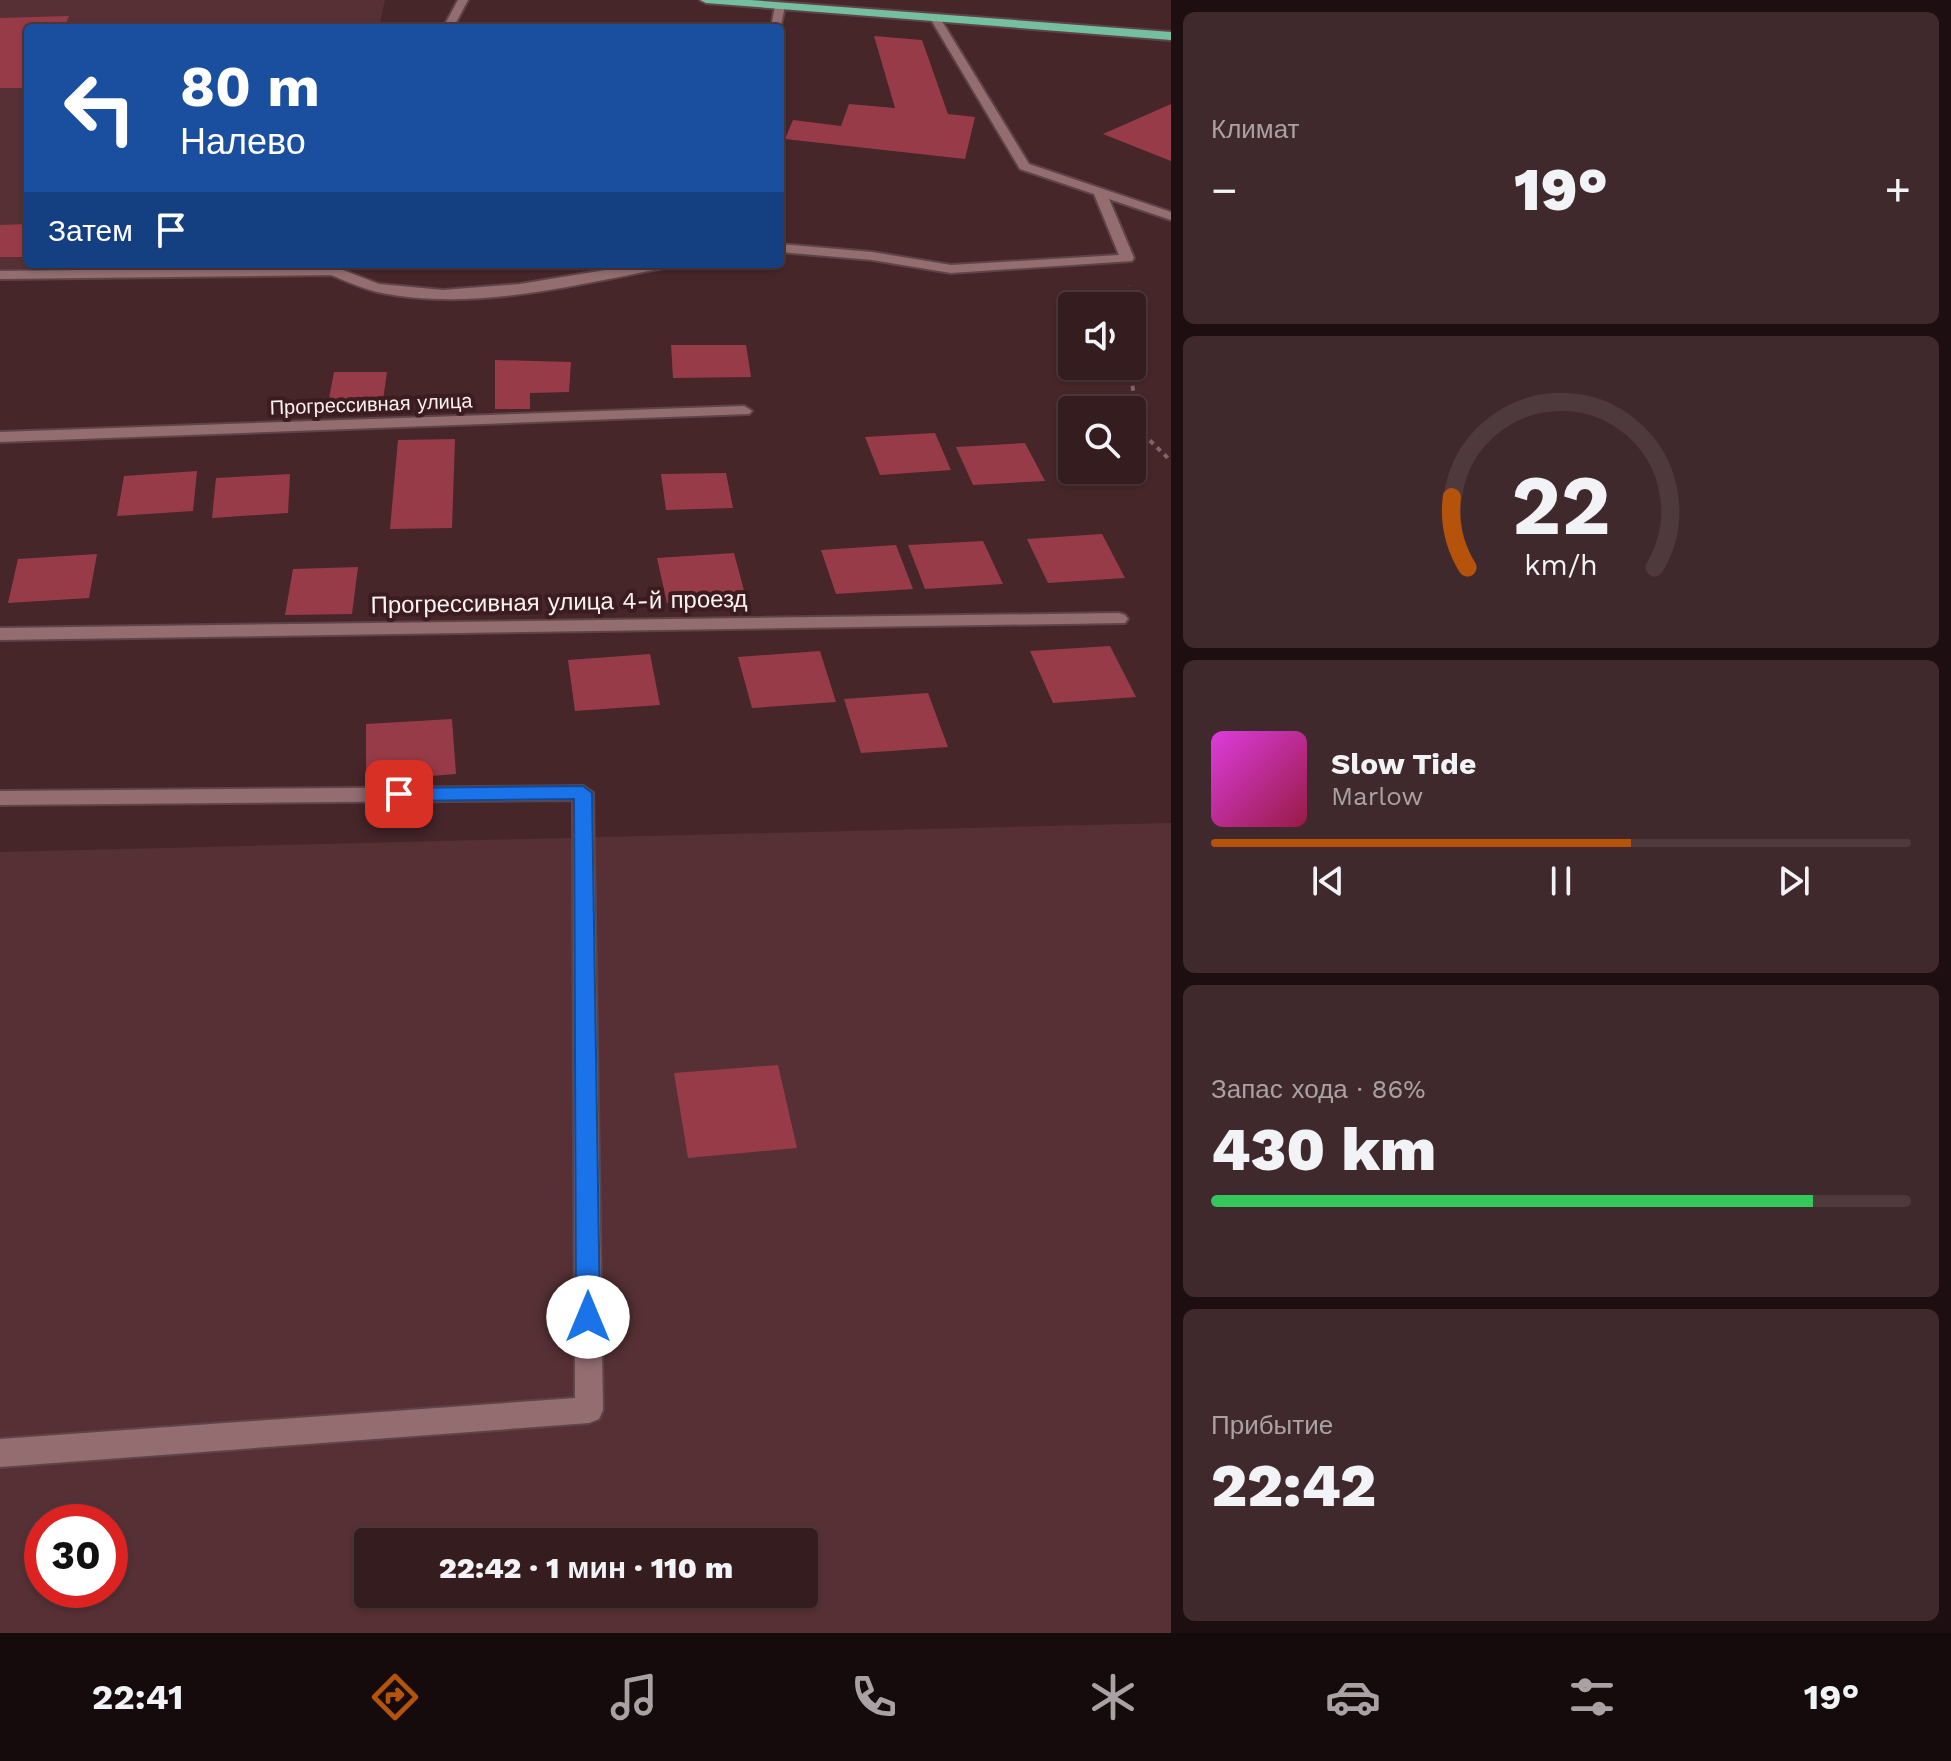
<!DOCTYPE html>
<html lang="ru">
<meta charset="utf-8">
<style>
body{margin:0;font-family:"Work Sans",sans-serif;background:#3f292c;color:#f1f3f6;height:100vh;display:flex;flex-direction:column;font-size:30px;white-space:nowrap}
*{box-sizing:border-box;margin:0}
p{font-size:26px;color:#a9a1a4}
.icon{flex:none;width:44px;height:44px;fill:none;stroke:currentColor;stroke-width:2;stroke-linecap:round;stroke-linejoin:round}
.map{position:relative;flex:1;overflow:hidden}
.details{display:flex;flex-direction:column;gap:12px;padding:12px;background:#1d0f11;width:780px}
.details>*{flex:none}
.banner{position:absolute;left:24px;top:24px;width:760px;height:244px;border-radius:8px;box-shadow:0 2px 6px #0004,0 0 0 2px #4e3a3d;background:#1a4fa0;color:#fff;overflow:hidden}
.controls{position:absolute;left:1058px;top:292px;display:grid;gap:16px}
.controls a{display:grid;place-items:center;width:88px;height:88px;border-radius:8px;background:#341c1f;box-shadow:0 2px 6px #0004,0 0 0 2px #4e3a3d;font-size:40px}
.speed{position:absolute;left:24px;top:1504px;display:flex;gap:16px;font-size:40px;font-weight:700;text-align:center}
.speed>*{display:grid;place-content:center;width:104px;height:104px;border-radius:50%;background:#341c1f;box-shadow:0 2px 6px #0004,0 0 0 2px #4e3a3d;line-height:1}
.speed .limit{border:12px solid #d22;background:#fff;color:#111}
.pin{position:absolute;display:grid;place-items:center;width:68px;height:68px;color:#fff;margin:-34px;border-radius:16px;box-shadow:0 4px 12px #0006}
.me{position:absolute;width:88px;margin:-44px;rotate:0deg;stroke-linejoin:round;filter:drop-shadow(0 0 6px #0008)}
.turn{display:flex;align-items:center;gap:28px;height:168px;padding:0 24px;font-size:36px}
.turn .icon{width:104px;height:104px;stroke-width:2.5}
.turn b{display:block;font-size:56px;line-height:68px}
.then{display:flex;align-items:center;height:76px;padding:0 24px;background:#0003;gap:16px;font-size:30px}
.big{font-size:60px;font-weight:800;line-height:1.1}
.details .tile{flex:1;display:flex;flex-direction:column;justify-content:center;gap:12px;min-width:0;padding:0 28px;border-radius:12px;background:#3f292c}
.details .dial{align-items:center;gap:0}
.dial svg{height:208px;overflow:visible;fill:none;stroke:#4e3a3d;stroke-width:7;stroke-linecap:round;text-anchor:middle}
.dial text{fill:#f1f3f6;stroke:none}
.song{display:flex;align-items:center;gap:24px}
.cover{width:96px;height:96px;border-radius:12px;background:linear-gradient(135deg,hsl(300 70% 55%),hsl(340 70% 35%))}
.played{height:8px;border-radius:4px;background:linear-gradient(90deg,#b45309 60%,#4e3a3d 60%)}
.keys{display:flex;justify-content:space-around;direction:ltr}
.heat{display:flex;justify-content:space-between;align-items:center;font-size:44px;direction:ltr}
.charge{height:12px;border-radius:6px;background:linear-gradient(90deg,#34c759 86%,#4e3a3d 0)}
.trip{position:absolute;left:354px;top:1528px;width:464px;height:80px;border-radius:8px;background:#341c1f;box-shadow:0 2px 6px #0004,0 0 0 2px #4e3a3d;font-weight:800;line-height:80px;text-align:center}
.dock{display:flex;height:128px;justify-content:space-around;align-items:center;background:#150b0c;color:#a9a1a4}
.dock .icon{width:56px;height:56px}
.dock .active{color:#b45309}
.dock b{font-size:36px;color:#f1f3f6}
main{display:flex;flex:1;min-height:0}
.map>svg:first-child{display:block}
</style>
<main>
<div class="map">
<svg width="1171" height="1633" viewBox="0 0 1171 1633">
<rect width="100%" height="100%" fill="#462629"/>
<!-- built -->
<g fill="#563034" fill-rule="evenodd">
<polygon points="0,0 385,0 379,28 28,28 28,264 245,264 0,269"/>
<path d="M1171,823V1633H0V852ZM42,1522H110V1590H42ZM368,1542H804V1594H368Z"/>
</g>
<!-- building -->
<g fill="#983b49">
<polygon points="69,16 64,28 28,28 28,88 0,88 0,18"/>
<polygon points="874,36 922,40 948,114 975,117 965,159 785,139 793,120 841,126 849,104 895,108"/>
<polygon points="1171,104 1171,161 1103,134"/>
<polygon points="28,224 28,257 0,257 0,225"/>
<polygon points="671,345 746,345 751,377 673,378"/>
<polygon points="495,360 571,362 569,392 530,393 530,409 495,409"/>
<polygon points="334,372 387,372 381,414 326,414"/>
<polygon points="935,433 951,470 880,475 865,437"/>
<polygon points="455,439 452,528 390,529 398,440"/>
<polygon points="1025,443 1045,481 973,485 956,447"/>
<polygon points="197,471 193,511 117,516 124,476"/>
<polygon points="726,473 733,508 666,510 661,474"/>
<polygon points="290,474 288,513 212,518 216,478"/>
<polygon points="1102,534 1125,578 1048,583 1027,539"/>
<polygon points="983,541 1003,584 925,589 908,545"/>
<polygon points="896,545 913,589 836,594 821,550"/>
<polygon points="734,553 746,598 667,603 657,558"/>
<polygon points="97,554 89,598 8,603 18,559"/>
<polygon points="358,567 352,614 285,615 293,569"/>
<polygon points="1110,646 1136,697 1053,703 1030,651"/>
<polygon points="820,651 836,702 752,708 738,657"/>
<polygon points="650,654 660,705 575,711 568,660"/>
<polygon points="928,693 948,747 861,753 844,699"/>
<polygon points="452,719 456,774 366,781 366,724"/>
<polygon points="778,1065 797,1148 688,1158 674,1073"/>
</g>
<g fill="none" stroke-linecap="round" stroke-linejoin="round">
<defs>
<g id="service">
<polygon points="458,0 468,0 453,28 443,28"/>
<polygon points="780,3 785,6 780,30 771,28 775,6"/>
<polygon points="935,15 940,18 1029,164 1171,212 1171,220 1109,199 1134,258 1132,261 951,273 872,260 780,252 780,244 872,252 951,265 1119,255 1094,194 1020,169 930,18"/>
<path d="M328,264H342L340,269L379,284L443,290L520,284L642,264H670L663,268C572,286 469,312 377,292C361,288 346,281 331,275L0,279V271L327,267Z"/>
</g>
<g id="minor">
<polygon points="744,406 752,411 749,414 0,442 0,432"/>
<polygon points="1119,613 1125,615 1128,619 1125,623 0,640 0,628"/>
<polygon points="583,786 593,793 603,1410 599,1419 589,1423 0,1467 0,1439 575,1398 573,800 0,805 0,791"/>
</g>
<polygon id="trunk" points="700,0 750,0 1171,32 1171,40 706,3"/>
</defs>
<!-- service casing -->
<use href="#service" stroke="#5e4447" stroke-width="4"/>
<!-- minor casing -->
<use href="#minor" stroke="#5e4447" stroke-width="4"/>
<!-- trunk casing -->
<use href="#trunk" stroke="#5e4447" stroke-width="4"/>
<!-- path -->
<g stroke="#7f6567" stroke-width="4" stroke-dasharray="5 5" stroke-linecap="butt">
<polyline points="1128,306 1130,286"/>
<polyline points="1130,366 1138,429 1171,461"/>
</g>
<!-- service -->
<use href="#service" fill="#936d70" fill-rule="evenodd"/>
<!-- minor -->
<use href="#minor" fill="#936d70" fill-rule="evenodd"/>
<!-- trunk -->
<use href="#trunk" fill="#74c09e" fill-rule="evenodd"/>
</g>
<!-- route -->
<polygon fill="#1a73e8" stroke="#114b97" stroke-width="2" points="583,786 592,793 600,1317 596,1325 588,1328 579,1325 576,1317 574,799 399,801 390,794 399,788"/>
<g text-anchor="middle" stroke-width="8" stroke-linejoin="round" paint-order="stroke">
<!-- far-street labels -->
<g font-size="20" fill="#fef1f1" stroke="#3b1c1f">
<text transform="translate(371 404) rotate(-2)" y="7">Прогрессивная улица</text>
</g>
<!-- street labels -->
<g font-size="24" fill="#fef1f1" stroke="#3b1c1f">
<text transform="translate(559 602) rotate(-1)" y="8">Прогрессивная улица 4-й проезд</text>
</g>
</g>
</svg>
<div class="controls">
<a><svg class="icon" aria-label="sound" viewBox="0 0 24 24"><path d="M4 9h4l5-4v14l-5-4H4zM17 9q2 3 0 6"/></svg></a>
<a><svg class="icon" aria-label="search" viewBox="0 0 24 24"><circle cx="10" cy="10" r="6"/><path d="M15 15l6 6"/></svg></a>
</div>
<div class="speed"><div class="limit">30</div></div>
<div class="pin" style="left:399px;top:794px;background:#d93025"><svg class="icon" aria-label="arrive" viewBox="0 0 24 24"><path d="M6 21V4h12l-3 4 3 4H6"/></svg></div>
<svg class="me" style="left:588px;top:1317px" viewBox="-20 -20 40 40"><circle r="19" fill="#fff"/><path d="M0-13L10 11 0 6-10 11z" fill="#1a73e8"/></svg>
<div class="trip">22:42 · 1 мин · 110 m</div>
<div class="banner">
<div class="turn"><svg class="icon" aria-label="left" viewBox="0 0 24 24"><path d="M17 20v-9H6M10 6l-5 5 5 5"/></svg><div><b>80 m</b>Налево</div></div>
<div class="then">Затем<svg class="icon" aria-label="arrive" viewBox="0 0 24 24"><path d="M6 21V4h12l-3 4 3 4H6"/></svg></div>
</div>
</div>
<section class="details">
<div class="tile"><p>Климат</p>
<div class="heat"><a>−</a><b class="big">19°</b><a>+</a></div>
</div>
<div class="tile dial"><svg viewBox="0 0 100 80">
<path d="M14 69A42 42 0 1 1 86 69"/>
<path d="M14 69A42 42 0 0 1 8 42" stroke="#b45309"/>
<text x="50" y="56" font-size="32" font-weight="700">22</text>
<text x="50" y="72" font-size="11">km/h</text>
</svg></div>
<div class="tile">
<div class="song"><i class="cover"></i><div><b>Slow Tide</b><p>Marlow</p></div></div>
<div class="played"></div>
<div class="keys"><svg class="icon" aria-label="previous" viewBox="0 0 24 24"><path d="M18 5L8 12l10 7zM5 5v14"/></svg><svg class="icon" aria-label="pause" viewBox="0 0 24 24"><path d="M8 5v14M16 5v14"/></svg><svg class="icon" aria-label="next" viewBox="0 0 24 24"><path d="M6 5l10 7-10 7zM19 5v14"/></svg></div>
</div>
<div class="tile"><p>Запас хода · 86%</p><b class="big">430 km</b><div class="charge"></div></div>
<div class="tile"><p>Прибытие</p><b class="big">22:42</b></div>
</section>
</main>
<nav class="dock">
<b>22:41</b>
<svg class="icon active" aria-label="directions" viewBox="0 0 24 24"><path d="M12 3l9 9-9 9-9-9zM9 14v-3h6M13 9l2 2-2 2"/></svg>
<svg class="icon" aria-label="music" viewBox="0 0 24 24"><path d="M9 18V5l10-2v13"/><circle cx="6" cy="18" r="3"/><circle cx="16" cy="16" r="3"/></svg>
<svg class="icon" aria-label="phone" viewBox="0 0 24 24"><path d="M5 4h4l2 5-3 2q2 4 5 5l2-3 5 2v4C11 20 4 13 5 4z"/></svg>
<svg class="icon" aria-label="climate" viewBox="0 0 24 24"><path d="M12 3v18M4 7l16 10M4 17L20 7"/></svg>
<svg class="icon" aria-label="car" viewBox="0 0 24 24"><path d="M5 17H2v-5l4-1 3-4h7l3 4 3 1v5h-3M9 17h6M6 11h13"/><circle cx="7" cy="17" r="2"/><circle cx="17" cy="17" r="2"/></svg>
<svg class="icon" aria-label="filters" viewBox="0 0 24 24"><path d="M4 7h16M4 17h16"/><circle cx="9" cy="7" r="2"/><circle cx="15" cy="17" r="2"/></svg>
<b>19°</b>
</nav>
